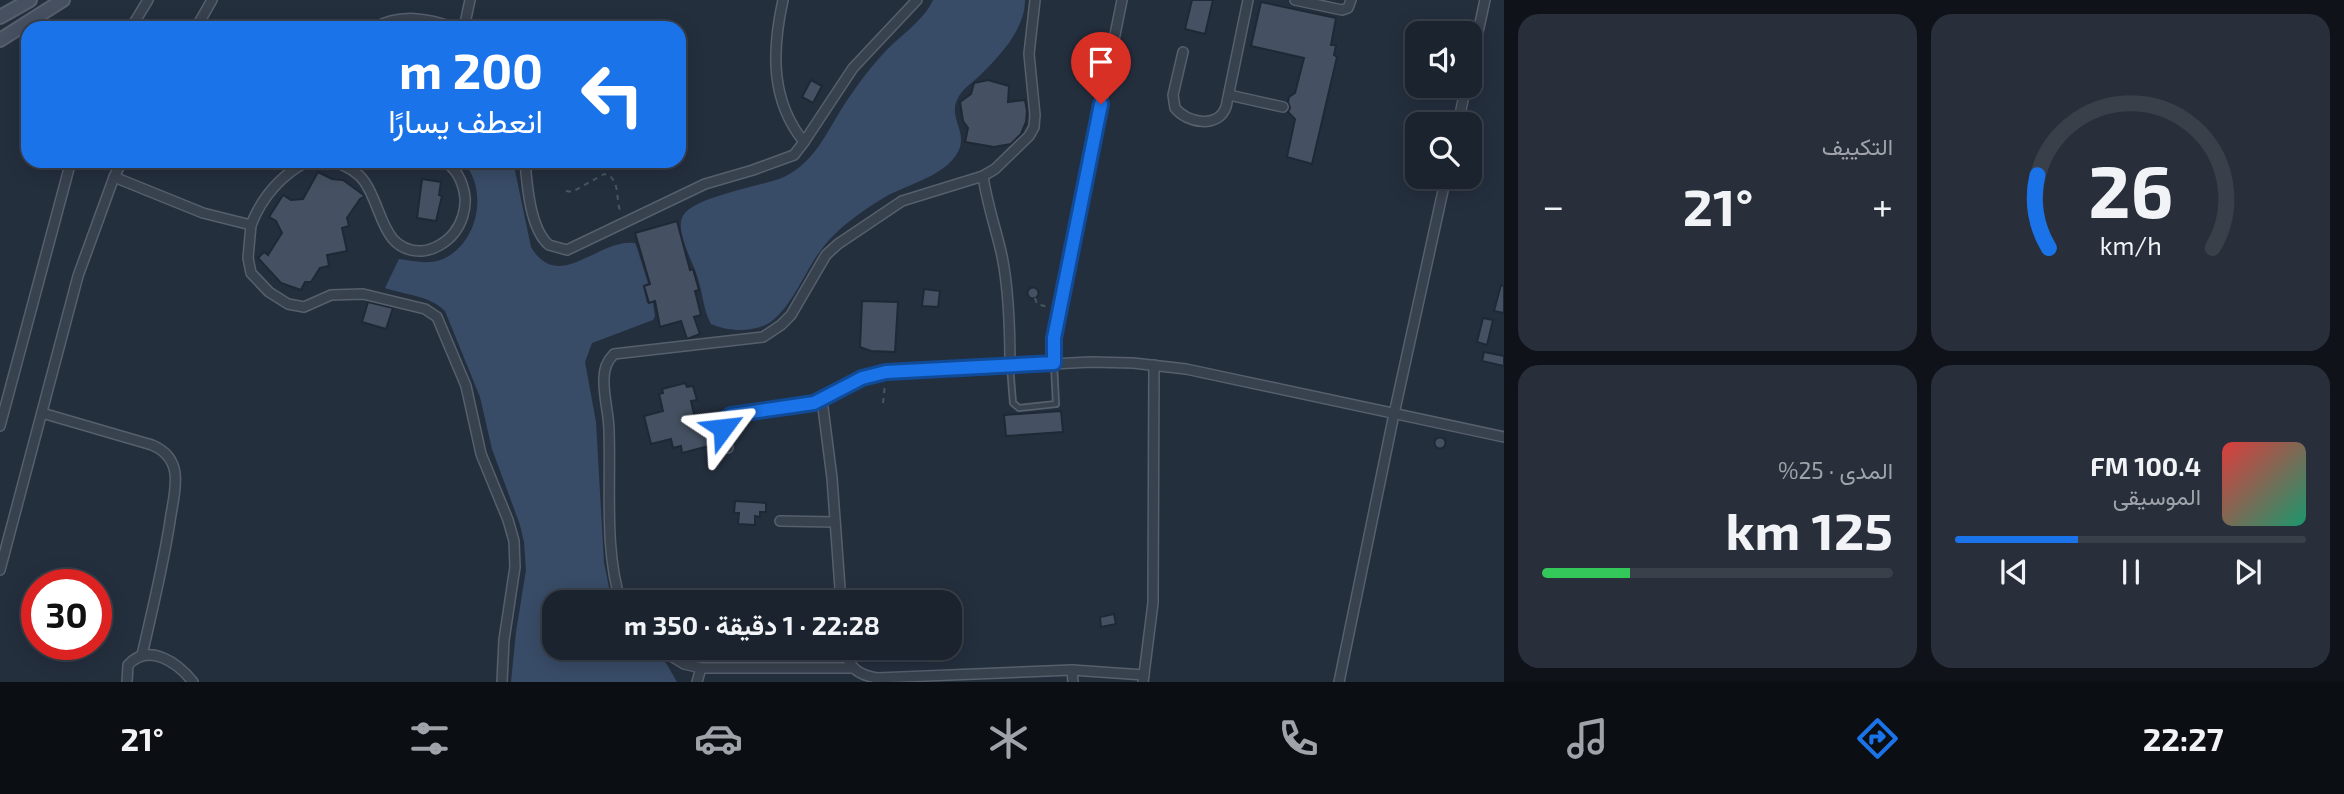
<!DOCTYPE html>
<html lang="ar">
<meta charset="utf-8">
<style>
body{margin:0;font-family:"Exo 2",Vazirmatn,sans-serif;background:#282f3a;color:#f1f3f6;direction:rtl;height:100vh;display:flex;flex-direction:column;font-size:26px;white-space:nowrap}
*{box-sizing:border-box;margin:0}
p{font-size:23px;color:#a0a4aa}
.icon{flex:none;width:38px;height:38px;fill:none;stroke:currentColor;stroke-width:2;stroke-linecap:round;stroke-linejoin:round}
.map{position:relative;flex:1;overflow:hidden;direction:ltr}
.panel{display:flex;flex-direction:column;gap:14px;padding:14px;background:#0f1319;width:840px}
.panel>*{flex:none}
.hud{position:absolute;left:21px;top:21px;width:665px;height:147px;border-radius:21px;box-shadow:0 4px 18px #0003,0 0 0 2px #39404a;direction:rtl;background:#1a73e8;color:#fff;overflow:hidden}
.fabs{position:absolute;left:1405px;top:21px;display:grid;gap:14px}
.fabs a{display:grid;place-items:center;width:77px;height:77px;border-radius:14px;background:#1b232e;box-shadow:0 4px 18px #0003,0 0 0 2px #39404a;font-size:35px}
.speed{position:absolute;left:21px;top:569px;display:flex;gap:14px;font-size:35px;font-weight:700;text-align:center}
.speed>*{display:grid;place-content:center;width:91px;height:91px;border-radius:50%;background:#1b232e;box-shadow:0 4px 18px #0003,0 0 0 2px #39404a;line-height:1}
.speed .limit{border:10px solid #d22;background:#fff;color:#111}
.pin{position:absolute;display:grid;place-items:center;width:60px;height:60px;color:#fff;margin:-72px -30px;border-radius:50% 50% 50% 0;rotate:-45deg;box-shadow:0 0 7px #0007}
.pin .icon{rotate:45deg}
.me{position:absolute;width:77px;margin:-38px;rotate:60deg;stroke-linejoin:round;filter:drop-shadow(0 0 5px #0008)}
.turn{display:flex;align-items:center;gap:24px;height:147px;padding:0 28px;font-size:32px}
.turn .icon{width:91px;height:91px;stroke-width:2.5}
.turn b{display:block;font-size:49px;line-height:60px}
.big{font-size:52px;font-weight:700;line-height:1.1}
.panel .tile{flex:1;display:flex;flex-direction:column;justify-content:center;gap:10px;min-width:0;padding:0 24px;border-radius:21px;background:#282f3a}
.panel .dial{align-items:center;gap:0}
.dial svg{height:182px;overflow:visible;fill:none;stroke:#39404a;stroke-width:7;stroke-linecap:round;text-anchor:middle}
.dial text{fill:#f1f3f6;stroke:none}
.song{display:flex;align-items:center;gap:21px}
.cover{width:84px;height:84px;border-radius:10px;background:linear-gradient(135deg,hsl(0 70% 55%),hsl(160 70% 35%))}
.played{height:7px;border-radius:4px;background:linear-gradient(90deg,#1a73e8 35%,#39404a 35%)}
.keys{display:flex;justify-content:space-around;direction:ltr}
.heat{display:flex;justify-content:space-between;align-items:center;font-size:38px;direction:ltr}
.charge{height:10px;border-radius:5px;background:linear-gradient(90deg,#34c759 25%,#39404a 0)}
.panel .tiles{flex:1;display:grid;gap:14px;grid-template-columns:repeat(2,1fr)}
.trip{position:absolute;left:542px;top:590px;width:420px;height:70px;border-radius:21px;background:#1b232e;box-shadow:0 4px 18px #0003,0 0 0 2px #39404a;font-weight:700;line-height:70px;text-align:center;direction:rtl}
.tabs{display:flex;height:112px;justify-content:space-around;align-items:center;background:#0b0e12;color:#a0a4aa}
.tabs .icon{width:49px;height:49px}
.tabs .selected{color:#1a73e8}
.tabs b{font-size:32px;color:#f1f3f6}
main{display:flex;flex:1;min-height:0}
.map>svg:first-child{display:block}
</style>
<main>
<section class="panel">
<div class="tiles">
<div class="tile dial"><svg viewBox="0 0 100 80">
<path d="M14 69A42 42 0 1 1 86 69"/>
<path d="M14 69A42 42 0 0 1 9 37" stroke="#1a73e8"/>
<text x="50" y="56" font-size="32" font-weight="700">26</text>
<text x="50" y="72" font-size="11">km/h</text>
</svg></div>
<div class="tile"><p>التكييف</p>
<div class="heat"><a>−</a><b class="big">21°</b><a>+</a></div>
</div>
<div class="tile">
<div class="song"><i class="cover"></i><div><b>100.4 FM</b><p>الموسيقى</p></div></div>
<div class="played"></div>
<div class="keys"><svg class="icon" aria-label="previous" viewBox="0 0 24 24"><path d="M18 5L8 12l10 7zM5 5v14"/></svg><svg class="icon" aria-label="pause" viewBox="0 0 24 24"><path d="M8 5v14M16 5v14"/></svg><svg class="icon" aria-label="next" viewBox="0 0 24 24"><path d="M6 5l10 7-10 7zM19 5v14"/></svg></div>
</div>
<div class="tile"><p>المدى · 25%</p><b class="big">125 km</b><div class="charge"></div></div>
</div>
</section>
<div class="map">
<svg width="1504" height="682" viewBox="0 0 1504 682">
<rect width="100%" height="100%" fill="#242f3e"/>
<!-- water -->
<g fill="#394c67">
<path d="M933,0H1025C1025,31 997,59 976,79C969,85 962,90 958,98C946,119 973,134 954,158C938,178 906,185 885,197C868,207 848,221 834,235C808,259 798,300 772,321C756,333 729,332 711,324C703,309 703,294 698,279C694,263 676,234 682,218C689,197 764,186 784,177C815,162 826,133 844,105C856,87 868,70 883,54C898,37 923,22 933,0Z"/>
<path d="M462,161H513L531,247C559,294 598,238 635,243L637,248L648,283L643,286L647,303H653L655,316L653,320L592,343L585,362L596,422L604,563L612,602H555V648H645L666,663L677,682H511L516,632L526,570L524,542L520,525L492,449L480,397L445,311C429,295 405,295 385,288L399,259C413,261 429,265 443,259C479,243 489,188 462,161Z"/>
</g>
<!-- building -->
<g fill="#455162" stroke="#1f2835" stroke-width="2">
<polygon points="1192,0 1213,0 1205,34 1185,29"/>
<polygon points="1261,2 1336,18 1331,45 1336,45 1334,55 1337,57 1312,164 1287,157 1295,119 1288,112 1290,108 1288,102 1289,97 1295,93 1304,58 1251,46"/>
<polygon points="811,80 822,86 813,103 802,97"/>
<polygon points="988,80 1009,86 1008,102 1025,100 1027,111 1026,122 1021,134 1011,144 994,147 965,142 968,128 963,121 960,102 971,94 974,83"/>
<polygon points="318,172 332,179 343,180 365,196 360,199 347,218 349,226 342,228 347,251 327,255 329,266 320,268 311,282 305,282 301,290 281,283 258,258 264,252 268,255 282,233 276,221 269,217 283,195 291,200 303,199"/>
<polygon points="422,179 441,182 439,195 442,196 436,221 417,218"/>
<polygon points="677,221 690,270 693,269 699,290 695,291 701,315 694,317 700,334 687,339 681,321 660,327 655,301 649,303 644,286 650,284 635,233"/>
<polygon points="1501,285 1504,286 1504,313 1494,311"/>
<circle cx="1033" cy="293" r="5.5"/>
<polygon points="924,289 940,291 938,307 922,306"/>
<polygon points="862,301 898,302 895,352 871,351 860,347"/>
<polygon points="368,302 393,308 386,329 362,322"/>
<polygon points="1483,318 1493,320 1487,345 1477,342"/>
<polygon points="1484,352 1504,356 1504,366 1482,361"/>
<polygon points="685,383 687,387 693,386 697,400 691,401 698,431 705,429 709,446 682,453 681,446 673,448 671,439 651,444 644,416 663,411 659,394 663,393 662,389"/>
<polygon points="1061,411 1063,432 1006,436 1004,415"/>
<circle cx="1440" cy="443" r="5.5"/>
<polygon points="735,501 766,503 766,512 760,512 760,517 755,516 755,525 738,524 739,513 734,513"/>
<polygon points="1114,614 1116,624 1101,627 1100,617"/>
</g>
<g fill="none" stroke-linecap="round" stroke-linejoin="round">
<defs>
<polyline id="lane" points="1010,366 1013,403 1019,408 1056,404 1054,364"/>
<g id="street">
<polyline points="1295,0 1342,10 1348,8 1351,0"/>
<polyline points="131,28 148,0"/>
<polyline points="196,28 212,0"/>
<path d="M374,28C400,13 428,18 455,28"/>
<polyline points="464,28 470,0"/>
<path d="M1183,52L1173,95L1175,108C1187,123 1218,129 1226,107L1248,0"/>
<polyline points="1470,69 1485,0"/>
<polyline points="1229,95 1283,107"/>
<polyline points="1458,124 1466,86"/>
<polyline points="804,142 853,68 917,0"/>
<path d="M333,161C344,165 357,171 364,181C383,207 381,252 422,251C434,250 447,242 454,233C462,223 466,209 465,197C463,182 457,169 444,161"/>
<path d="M525,161C527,185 530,229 549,245L567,250L705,184L753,170L794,155L804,142C770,100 772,50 783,0"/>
<path d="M983,176C987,204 996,229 1002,256C1009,291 1010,329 1010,365"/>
<path d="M114,177L203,213L251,225C262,197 281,175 308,161"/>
<polyline points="251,225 248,258 251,273 269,292 288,304 304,307 331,295 363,294 425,309 437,317 466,386 481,454 508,520 514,541 515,567 504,640 502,682"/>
<polyline points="1054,364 1054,338 1122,0"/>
<polyline points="822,400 832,478 841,602"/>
<path d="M42,413L152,445C164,450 173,459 175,473C177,489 172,506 170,521C163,567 152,611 142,655"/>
<polyline points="0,426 71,161"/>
<path d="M728,448C725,436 718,424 731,416L814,403L850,383L873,374L1090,362L1133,363L1186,369L1504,437"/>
<polyline points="780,521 835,522"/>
<polyline points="0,570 78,276 114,177 122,161"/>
<path d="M621,602C604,552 611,484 609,431C609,414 603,395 604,378C604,369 607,361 614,354L763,337L781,325L791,315L826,255L838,244L902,201L983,176L995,169L1029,136L1034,127L1035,115L1029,54L1035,0"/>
<polyline points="658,648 684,664 701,668 852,668"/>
<path d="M844,648C849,667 857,675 877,678L1072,670L1144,675"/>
<polyline points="1072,670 1073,682"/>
<path d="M127,682L128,665C149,642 178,663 193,682"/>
<polyline points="697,682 701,668"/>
<polyline points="1143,682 1153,603 1154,365"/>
<polyline points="1339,682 1394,414 1446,177"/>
</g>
<g id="secondary">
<polyline points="0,17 30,0"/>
<polyline points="0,40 63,0"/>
</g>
</defs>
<!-- lane casing -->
<use href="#lane" stroke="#565f6c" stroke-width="8"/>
<!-- street casing -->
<use href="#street" stroke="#565f6c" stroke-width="12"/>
<!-- secondary casing -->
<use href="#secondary" stroke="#565f6c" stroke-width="16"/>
<!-- path -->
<g stroke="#44595c" stroke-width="2" stroke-dasharray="5 5" stroke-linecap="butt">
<path d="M566,191L572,192L604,174L609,175C621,186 615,200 621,213"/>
<polyline points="1035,298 1037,304 1048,307"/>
<polyline points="883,403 885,384"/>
</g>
<!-- lane -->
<use href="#lane" stroke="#38414e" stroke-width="4.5"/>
<!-- street -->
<use href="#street" stroke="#38414e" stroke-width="9"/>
<!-- secondary -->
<use href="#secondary" stroke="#465061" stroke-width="12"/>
</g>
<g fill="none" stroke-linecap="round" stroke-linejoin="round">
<defs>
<polyline id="route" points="723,428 725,420 731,415 814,403 862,378 886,372 1054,363 1054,338 1101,104"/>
</defs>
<!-- route casing -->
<use href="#route" stroke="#114b97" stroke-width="18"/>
<!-- route -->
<use href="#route" stroke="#1a73e8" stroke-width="12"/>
</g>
</svg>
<div class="fabs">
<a><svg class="icon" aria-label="sound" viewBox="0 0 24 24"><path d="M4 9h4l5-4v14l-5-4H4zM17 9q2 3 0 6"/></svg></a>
<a><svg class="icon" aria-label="search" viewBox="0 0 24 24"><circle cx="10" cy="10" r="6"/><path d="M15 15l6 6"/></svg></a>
</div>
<div class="speed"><div class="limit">30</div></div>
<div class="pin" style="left:1101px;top:104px;background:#d93025"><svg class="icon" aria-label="arrive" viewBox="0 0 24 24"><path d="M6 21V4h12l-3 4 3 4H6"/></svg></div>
<svg class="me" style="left:723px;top:428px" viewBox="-20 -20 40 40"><path d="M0-17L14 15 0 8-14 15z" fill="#1a73e8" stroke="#fff" stroke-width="4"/></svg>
<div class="trip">22:28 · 1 دقيقة · 350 m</div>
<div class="hud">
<div class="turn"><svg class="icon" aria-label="left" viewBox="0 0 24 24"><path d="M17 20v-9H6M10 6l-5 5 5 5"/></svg><div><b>200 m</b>انعطف يسارًا</div></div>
</div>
</div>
</main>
<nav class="tabs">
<b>22:27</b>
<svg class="icon selected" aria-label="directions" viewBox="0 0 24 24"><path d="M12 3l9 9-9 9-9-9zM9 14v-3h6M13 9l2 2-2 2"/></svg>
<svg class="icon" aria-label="music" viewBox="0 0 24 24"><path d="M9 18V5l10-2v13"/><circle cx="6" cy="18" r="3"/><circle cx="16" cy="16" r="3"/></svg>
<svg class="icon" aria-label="phone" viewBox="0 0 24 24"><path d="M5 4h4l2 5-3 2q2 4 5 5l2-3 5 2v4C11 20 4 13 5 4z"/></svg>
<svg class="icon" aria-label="climate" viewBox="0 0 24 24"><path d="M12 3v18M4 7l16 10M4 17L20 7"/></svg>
<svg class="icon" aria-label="car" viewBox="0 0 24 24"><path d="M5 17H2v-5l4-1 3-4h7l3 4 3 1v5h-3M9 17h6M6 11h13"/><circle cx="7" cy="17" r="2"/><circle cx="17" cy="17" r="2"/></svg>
<svg class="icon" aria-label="filters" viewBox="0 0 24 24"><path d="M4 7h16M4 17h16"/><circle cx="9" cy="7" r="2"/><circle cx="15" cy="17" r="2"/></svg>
<b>21°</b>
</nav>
